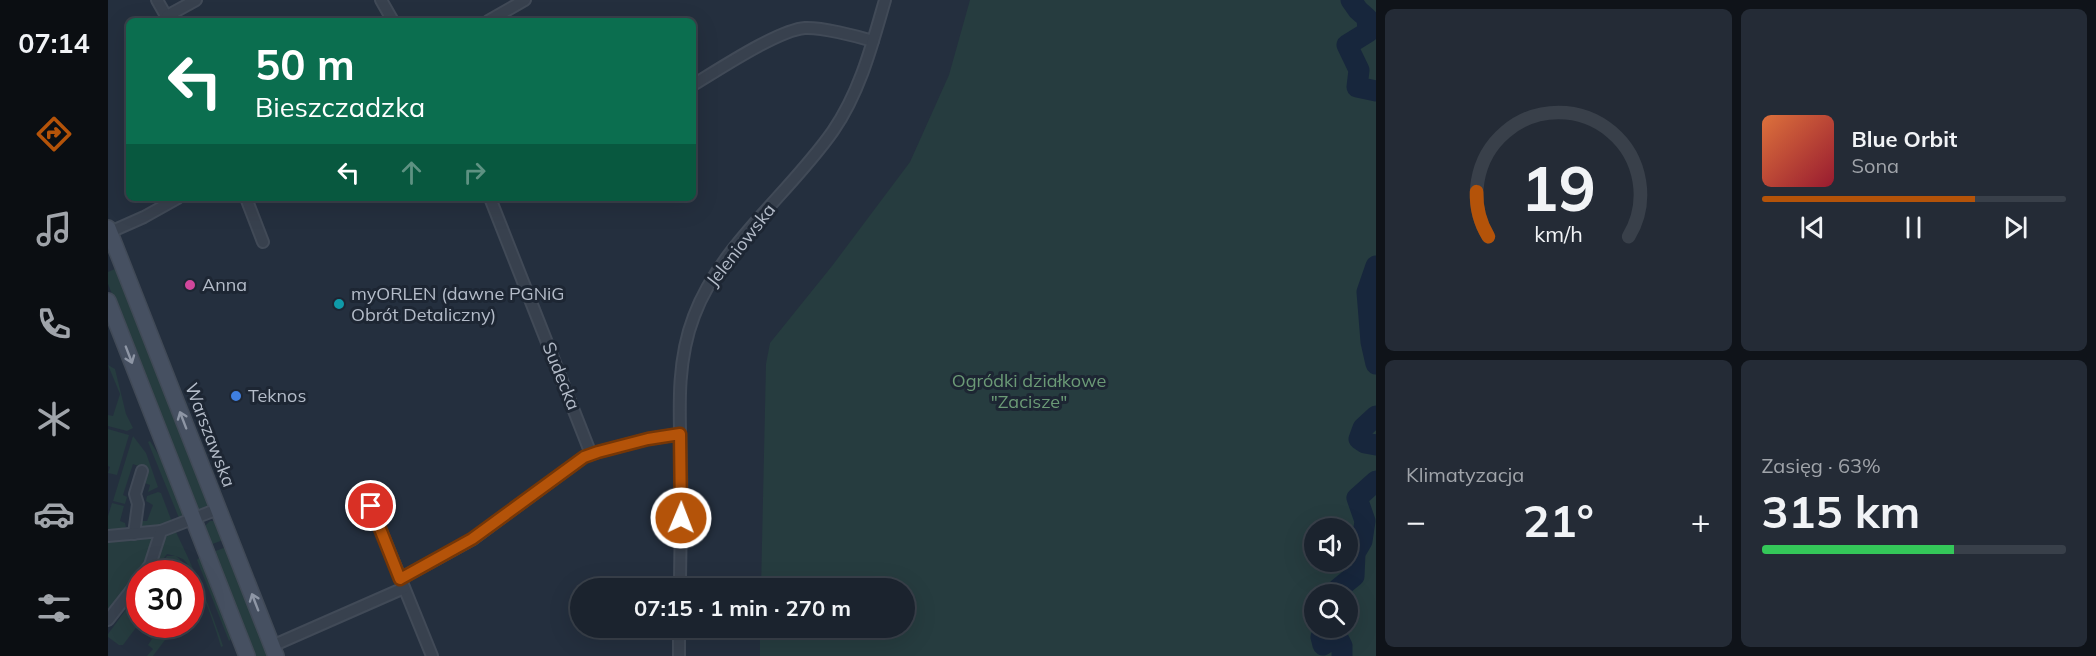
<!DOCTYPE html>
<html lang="pl">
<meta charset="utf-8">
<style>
body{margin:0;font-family:Mulish,sans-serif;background:#242b36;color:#f1f3f6;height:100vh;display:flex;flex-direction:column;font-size:22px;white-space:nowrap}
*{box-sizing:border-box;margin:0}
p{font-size:20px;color:#a0a4aa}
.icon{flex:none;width:33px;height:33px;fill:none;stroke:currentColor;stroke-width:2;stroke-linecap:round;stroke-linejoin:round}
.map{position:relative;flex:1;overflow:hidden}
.details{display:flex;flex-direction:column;gap:9px;padding:9px;background:#0f1319;width:720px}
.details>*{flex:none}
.hud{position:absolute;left:18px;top:18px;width:570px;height:183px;border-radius:9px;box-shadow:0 6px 24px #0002,0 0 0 2px #39404a;background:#0b6e4f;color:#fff;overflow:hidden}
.controls{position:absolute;left:1196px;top:518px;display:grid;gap:12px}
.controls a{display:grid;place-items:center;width:54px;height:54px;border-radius:50%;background:#1b232e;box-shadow:0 6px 24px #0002,0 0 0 2px #39404a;font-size:30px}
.speed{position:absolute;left:18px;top:560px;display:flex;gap:12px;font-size:30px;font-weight:700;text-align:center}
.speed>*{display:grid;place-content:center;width:78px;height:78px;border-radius:50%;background:#1b232e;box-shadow:0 6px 24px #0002,0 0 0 2px #39404a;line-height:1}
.speed .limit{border:9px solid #d22;background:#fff;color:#111}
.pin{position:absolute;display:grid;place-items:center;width:51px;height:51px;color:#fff;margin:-26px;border:3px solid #fff;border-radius:50%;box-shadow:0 2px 6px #0007}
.me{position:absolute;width:66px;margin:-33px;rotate:1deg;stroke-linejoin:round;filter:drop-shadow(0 0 4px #0008)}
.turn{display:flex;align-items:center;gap:21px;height:126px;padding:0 30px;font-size:27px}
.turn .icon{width:78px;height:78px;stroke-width:2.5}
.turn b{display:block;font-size:42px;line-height:51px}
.lanes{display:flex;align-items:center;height:57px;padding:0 30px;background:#0003;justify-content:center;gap:30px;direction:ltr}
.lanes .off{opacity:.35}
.big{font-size:45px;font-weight:700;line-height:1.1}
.details .widget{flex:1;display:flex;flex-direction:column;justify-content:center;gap:9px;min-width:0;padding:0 21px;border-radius:9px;background:#242b36}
.details .dial{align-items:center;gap:0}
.dial svg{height:156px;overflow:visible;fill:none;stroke:#39404a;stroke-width:7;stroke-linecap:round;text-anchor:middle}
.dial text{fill:#f1f3f6;stroke:none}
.song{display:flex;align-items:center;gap:18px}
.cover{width:72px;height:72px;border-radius:9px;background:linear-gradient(135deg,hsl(20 70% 55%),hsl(350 70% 35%))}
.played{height:6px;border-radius:3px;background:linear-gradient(90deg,#b45309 70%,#39404a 70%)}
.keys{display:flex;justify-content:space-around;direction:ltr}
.heat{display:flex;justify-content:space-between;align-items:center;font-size:33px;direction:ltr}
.charge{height:9px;border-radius:4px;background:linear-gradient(90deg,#34c759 63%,#39404a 0)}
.details .tiles{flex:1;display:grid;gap:9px;grid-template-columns:repeat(2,1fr)}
.trip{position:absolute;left:462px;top:578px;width:345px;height:60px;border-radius:30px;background:#1b232e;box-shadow:0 6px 24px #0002,0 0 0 2px #39404a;font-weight:700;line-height:60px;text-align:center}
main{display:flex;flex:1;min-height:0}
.dock{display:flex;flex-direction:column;width:108px;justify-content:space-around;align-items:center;background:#0b0e12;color:#a0a4aa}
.dock .icon{width:42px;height:42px}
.dock .on{color:#b45309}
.dock b{font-size:27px;color:#f1f3f6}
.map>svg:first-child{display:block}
</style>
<main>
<nav class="dock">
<b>07:14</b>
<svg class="icon on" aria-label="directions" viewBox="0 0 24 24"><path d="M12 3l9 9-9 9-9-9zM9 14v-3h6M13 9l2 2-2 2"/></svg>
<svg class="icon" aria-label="music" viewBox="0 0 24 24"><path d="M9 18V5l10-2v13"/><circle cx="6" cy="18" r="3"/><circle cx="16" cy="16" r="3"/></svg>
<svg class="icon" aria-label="phone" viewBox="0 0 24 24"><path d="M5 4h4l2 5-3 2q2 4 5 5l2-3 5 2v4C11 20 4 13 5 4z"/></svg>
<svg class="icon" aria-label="climate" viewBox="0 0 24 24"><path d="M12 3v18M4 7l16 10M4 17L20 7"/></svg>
<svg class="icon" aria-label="car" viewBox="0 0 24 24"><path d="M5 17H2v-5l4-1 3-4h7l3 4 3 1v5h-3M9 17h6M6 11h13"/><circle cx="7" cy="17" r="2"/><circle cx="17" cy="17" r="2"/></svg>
<svg class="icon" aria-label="filters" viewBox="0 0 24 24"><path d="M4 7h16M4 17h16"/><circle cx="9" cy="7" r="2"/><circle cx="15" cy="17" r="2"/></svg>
</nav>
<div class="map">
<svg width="1268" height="656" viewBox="0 0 1268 656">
<rect width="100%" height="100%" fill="#242f3e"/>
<!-- green -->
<g fill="#263c3f" fill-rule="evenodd">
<path d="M862,0H1268V656H652V627H796V588H653L658,364L662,343L724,266L802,162L841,75ZM1206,528H1239V561H1206ZM1206,594H1239V627H1206Z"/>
<polygon points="9,268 101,503 98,509 91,510 86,505 0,284 0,272"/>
<polygon points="0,365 7,369 18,414 25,428 19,431 0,426 0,415 5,416 12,394"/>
<polygon points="0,429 21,435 9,475 0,473 2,467 0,466"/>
<polygon points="25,436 38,453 50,487 40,492 42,485 34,482 38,469 25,464 15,495 19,497 17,504 5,501"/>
<polygon points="42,441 57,465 75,510 75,514 71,518 40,442"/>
<polygon points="50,492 53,493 64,522 52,527 32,529 32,521 39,521 45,505 38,501 39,496"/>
<polygon points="4,503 16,506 12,521 17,523 18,527 9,531 0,532 0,516"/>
<polygon points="102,521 106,521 109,524 115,540 102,545 97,530 97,526"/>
<path d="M67,530C85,567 102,606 115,646L113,647C109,631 88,571 76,560C75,559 70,557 68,556C81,566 85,579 92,594L83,606V591L87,589L83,581L82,573H46L59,556H67L59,554L45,572C47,557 52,536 67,530Z"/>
<polygon points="48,536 38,564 0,614 0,539"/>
<polygon points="118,547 161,656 146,656 105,552"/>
<polygon points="93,556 125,637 121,641 89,560"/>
<polygon points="31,592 32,624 69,624 45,656 39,656 45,649 40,645 44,639 39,635 42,631 35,625 30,625 15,645 11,645 0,637 0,634"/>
</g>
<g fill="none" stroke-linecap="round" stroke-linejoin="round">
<!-- river -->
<g stroke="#17263c" stroke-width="21">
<polyline points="1243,0 1250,10 1259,18 1260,32 1239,45 1251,70 1249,87 1268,91"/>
<polyline points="1268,266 1259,292 1263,342 1268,364"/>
<polyline points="1268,416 1255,428 1251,439 1257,443 1268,445"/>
<polyline points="1230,594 1230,589 1246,576 1247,553 1254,541 1257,521 1249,498 1268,481"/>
<polyline points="1219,627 1213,637 1215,645 1229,636 1234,646 1234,656"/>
</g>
<defs>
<g id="street">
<polyline points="49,0 61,21"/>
<polyline points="273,0 285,21"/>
<polyline points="59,16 88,0"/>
<polyline points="380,21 417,0"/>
<path d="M585,85C610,70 670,30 697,28C713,27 748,36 765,41"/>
<polyline points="138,198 155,242"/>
<polyline points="382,198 483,454"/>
<polyline points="2,232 36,217 70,198"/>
<polyline points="263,506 324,656"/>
<polyline points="26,534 30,504 27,494 34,471"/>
<polyline points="0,536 53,531"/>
<polyline points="36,573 42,565 53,531 110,509"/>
<polyline points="292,579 365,539 476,457 490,452 540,439 572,434"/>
<path d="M572,588C572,549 574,509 573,469C572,418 567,365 586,316C613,244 681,194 725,131C752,92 764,45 777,0"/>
<polyline points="0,620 32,579"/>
<polyline points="571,627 571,656"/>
<polyline points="164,646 296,588"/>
</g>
<g id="secondary">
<polyline points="0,228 168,656"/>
<polyline points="0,301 139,656"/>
</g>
</defs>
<!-- street casing -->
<use href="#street" stroke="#414a57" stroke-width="14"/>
<!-- secondary casing -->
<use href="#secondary" stroke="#414a57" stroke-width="18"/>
<!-- street -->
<use href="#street" stroke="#38414e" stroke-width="10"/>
<!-- secondary -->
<use href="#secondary" stroke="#465061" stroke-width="15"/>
</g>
<!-- one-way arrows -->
<defs><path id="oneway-shaft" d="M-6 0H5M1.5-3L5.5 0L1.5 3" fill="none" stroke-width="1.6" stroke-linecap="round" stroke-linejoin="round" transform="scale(1.5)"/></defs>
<g stroke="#8e96a5">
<use href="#oneway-shaft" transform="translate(21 355) rotate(69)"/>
<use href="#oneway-shaft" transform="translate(75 420) rotate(-111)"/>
<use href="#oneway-shaft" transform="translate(147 602) rotate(-111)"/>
</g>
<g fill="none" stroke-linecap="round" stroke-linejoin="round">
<defs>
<polyline id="route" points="263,506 292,579 364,539 476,457 490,452 540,439 572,434 573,518"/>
</defs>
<!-- route casing -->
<use href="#route" stroke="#753606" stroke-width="15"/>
<!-- route -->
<use href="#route" stroke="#b45309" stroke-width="10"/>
</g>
<!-- markers -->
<circle fill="#d1479c" stroke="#1d2633" stroke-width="2" cx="82" cy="285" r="6"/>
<circle fill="#0f9aa8" stroke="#1d2633" stroke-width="2" cx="231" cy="304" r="6"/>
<circle fill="#3f7fe0" stroke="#1d2633" stroke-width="2" cx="128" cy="396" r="6"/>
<g text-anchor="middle" stroke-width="6" stroke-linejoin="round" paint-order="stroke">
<!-- street labels -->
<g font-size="18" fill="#b4bcc9" stroke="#1d2633">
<text transform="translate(633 245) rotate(-52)" y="6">Jeleniowska</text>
<text transform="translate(453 376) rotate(68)" y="6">Sudecka</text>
<text transform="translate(102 435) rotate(69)" y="6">Warszawska</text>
</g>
<!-- poi labels -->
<g font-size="18" fill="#b4bcc9" stroke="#1d2633" text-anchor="start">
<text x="94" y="291">Anna</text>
<text x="243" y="300">myORLEN (dawne PGNiG<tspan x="243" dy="21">Obrót Detaliczny)</tspan></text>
<text x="140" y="402">Teknos</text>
</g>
<!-- park labels -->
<g font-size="18" fill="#6b9a76" stroke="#1d2633">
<text x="921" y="387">Ogródki działkowe<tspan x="921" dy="21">"Zacisze"</tspan></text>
</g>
</g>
</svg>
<div class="controls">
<a><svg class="icon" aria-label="sound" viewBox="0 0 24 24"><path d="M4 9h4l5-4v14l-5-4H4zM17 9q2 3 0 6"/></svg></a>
<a><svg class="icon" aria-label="search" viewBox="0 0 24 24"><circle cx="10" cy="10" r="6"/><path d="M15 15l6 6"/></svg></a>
</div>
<div class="speed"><div class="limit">30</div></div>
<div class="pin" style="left:263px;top:506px;background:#d93025"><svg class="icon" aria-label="arrive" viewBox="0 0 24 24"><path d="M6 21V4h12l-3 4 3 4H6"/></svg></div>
<svg class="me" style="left:573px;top:518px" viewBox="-20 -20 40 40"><circle r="17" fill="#b45309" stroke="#fff" stroke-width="3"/><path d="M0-11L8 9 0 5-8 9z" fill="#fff"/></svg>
<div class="trip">07:15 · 1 min · 270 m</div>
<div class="hud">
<div class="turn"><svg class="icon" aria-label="left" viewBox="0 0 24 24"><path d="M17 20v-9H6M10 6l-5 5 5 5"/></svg><div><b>50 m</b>Bieszczadzka</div></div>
<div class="lanes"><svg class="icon" aria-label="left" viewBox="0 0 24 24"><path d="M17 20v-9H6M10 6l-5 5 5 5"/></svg><svg class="icon off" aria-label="ahead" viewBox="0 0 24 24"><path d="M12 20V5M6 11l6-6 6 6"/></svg><svg class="icon off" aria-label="right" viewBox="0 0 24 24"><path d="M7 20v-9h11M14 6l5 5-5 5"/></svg></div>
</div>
</div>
<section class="details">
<div class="tiles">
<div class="widget dial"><svg viewBox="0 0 100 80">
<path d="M14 69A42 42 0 1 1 86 69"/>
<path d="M14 69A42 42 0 0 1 8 46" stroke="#b45309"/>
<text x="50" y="56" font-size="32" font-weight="700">19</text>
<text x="50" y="72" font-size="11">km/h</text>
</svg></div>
<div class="widget">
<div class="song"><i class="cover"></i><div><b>Blue Orbit</b><p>Sona</p></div></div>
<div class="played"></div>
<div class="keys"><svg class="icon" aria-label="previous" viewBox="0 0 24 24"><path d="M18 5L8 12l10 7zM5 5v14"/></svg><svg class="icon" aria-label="pause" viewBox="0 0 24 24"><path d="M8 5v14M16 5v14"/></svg><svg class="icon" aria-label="next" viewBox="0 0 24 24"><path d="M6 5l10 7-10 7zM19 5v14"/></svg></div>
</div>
<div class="widget"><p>Klimatyzacja</p>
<div class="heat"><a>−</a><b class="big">21°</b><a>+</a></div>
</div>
<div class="widget"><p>Zasięg · 63%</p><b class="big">315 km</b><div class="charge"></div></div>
</div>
</section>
</main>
